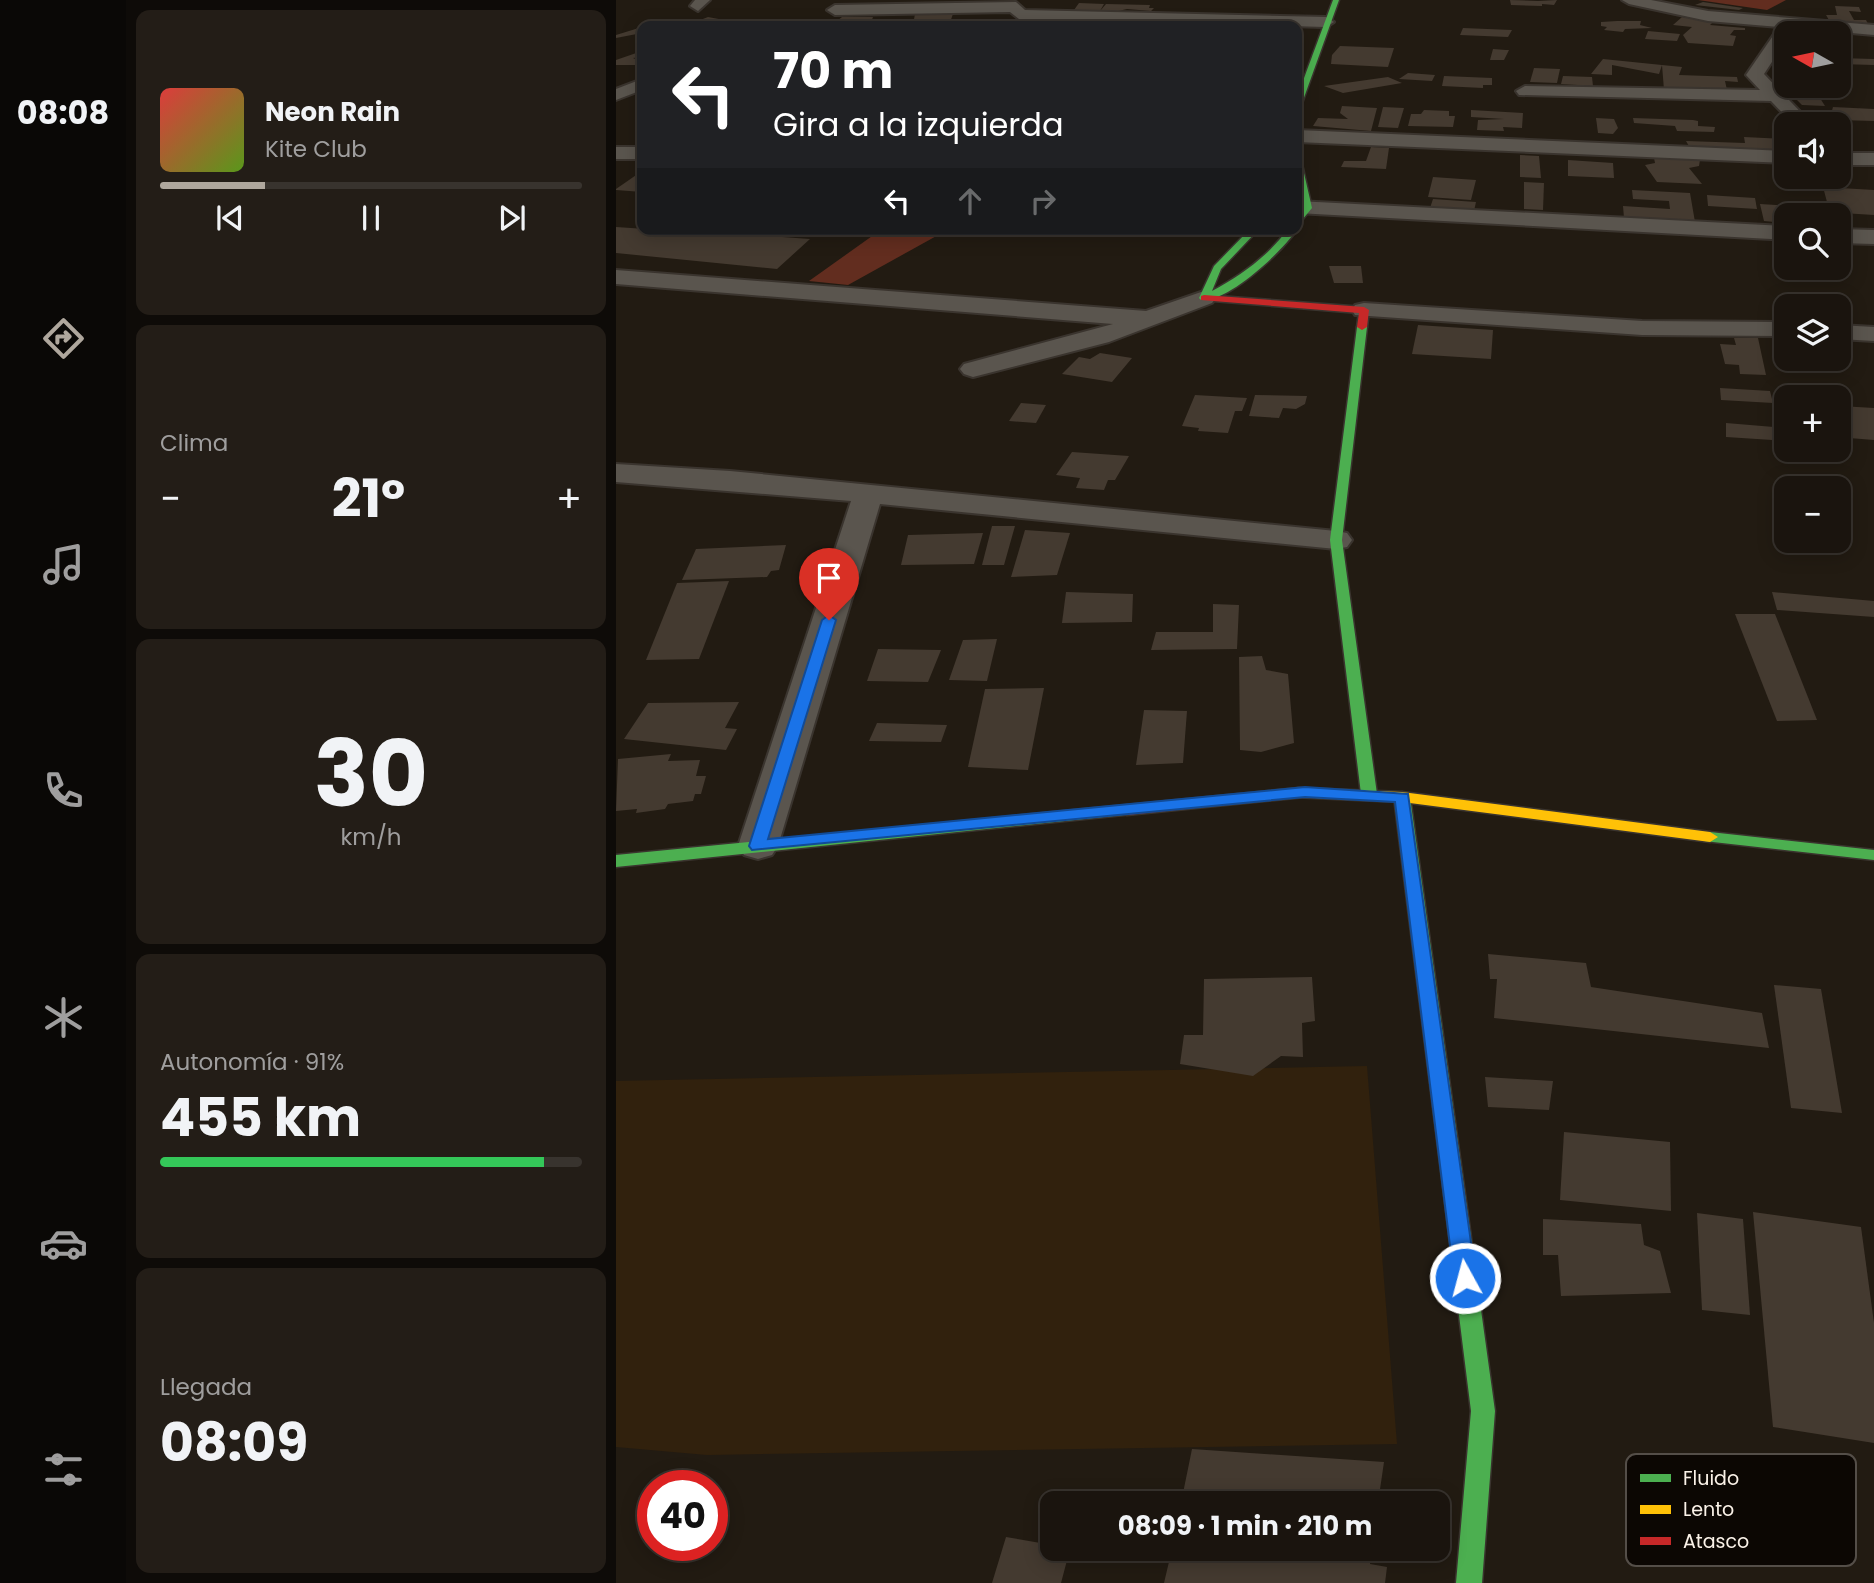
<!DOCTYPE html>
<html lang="es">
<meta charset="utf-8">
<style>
body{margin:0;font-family:Poppins,sans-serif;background:#231d17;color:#f1f3f6;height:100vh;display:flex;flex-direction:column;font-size:26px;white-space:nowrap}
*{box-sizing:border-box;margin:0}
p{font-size:23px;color:#9f9e9e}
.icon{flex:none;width:38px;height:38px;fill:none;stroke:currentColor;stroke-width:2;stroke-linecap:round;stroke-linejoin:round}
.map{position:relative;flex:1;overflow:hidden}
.sheet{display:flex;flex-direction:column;gap:10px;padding:10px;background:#0e0b08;width:490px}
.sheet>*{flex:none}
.guide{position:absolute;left:21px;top:21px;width:665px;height:214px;border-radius:14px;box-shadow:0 4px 18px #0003,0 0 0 2px #38332e;background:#202124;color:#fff;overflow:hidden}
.needle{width:46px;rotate:279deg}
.tools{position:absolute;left:1158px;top:21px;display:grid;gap:14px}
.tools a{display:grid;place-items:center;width:77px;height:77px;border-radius:14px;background:#1a140e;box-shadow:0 4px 18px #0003,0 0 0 2px #38332e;font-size:35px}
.speed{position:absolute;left:21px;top:1470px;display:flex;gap:14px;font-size:35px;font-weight:700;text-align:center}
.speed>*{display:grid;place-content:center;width:91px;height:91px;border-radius:50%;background:#1a140e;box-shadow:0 4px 18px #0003,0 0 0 2px #38332e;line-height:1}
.speed .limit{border:10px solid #d22;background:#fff;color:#111}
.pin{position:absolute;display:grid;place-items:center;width:60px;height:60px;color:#fff;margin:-72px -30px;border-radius:50% 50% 50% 0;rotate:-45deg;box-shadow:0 0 7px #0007}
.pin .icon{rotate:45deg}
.me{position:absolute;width:77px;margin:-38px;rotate:353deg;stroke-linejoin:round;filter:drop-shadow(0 0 5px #0008)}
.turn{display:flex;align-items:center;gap:24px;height:147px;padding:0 21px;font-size:32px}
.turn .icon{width:91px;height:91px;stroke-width:2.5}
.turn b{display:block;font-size:49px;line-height:60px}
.lanes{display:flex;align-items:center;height:66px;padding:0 21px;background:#0003;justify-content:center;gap:35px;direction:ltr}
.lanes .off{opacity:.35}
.big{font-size:52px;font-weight:700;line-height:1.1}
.sheet .card{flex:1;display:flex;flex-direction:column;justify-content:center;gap:10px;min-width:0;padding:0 24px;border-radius:14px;background:#231d17}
.sheet .dial{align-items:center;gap:0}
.dial b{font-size:91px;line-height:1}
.song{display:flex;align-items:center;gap:21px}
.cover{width:84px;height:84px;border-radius:10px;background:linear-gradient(135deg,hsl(0 70% 55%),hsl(90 70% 35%))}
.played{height:7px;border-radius:4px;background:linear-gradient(90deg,#afa79d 25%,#38332e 25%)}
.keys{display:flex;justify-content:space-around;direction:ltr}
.heat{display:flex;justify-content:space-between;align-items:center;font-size:38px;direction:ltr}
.charge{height:10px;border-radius:5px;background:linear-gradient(90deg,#34c759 91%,#38332e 0)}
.trip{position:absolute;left:424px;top:1491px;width:410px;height:70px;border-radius:14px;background:#1a140e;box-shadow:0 4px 18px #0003,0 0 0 2px #38332e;font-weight:700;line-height:70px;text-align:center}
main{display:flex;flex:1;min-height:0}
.menu{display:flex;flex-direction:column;width:126px;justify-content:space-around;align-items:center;background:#0a0806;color:#9f9e9e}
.menu .icon{width:49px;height:49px}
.menu .selected{color:#afa79d}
.menu b{font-size:32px;color:#f1f3f6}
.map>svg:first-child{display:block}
</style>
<main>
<nav class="menu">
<b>08:08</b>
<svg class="icon selected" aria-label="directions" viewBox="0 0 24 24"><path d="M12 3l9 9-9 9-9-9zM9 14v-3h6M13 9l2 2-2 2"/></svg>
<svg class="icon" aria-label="music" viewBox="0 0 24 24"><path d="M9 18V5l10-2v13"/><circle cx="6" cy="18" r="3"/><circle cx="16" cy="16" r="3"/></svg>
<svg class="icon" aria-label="phone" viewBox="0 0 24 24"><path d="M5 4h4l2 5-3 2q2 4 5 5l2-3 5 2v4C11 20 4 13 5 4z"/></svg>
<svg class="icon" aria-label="climate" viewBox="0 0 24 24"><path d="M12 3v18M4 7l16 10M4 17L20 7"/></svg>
<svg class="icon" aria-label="car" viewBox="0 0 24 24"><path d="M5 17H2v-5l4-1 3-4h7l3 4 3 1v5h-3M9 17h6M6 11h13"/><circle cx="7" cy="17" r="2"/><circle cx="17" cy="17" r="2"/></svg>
<svg class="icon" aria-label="filters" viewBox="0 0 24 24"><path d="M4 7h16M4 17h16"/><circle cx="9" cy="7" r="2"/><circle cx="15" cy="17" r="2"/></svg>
</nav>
<section class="sheet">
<div class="card">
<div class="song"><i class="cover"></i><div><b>Neon Rain</b><p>Kite Club</p></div></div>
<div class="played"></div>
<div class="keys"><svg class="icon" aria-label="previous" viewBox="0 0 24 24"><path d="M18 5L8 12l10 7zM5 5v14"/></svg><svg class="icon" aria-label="pause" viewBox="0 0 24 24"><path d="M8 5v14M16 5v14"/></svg><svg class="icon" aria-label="next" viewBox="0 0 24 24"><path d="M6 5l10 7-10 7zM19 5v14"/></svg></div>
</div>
<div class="card"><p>Clima</p>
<div class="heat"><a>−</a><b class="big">21°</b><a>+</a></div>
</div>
<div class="card dial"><b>30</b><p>km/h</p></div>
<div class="card"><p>Autonomía · 91%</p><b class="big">455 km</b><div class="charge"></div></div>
<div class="card"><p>Llegada</p><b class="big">08:09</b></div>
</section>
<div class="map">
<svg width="1258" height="1583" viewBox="0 0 1258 1583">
<rect width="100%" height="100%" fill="#221b12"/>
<!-- built -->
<polygon fill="#31210d" points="751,1066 781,1444 91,1455 0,1447 0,1081"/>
<!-- green -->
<g fill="#622d1f">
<polygon points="1082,0 1170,0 1151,10"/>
<polygon points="266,229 333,229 232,285 193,281"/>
</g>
<!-- building -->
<g fill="#443a30">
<polygon points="894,0 922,1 941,0 938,5 926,4 926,6 895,5"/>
<polygon points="1087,2 1127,8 1123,10 1079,5"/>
<polygon points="463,3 488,4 484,11 490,4 534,5 533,8 538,8 535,11 511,9 498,12 458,10"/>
<polygon points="1219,6 1243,7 1245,12 1233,11 1238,20 1250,20 1252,24 1213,20 1210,15 1221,15"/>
<polygon points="299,14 337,14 333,25 297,25"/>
<polygon points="92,17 135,25 134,26 84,26 89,24 79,22"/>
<polygon points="226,17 257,17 254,25 226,25 221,21"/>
<polygon points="1066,17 1097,22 1094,25 1129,28 1129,30 1118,30 1114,35 1120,36 1117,46 1072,43 1067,35 1076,27 1057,25"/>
<polygon points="265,21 279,22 295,22 293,26 261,26"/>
<polygon points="407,21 436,21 439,23 436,26 404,26"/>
<polygon points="1001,21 1025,21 1024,25 1036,28 1009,29 1007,32 988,30 991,27 985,26 985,22"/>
<polygon points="523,22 520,26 488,26 490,23"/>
<polygon points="26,27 26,33 0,38 0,35"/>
<polygon points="847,28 896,30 892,37 844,35"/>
<polygon points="1032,31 1064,34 1061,41 1029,39"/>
<polygon points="724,46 778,48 772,67 715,64 716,55"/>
<polygon points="877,49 890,50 893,50 888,60 874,60"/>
<polygon points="26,51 26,57 17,58 26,62 24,65 0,65 0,60"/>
<polygon points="1223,58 1258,59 1258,65 1223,64"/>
<polygon points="987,59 1046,65 1043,74 996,65 996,75 975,74"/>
<polygon points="1046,65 1066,67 1063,75 1121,77 1122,82 1109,81 1111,90 1048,90"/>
<polygon points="918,68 944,69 941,83 914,82"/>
<polygon points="792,73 819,75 816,81 783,79"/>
<polygon points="828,76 876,78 876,85 867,85 867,88 826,86"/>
<polygon points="947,76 976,77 977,86 945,84"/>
<polygon points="772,77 786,83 727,93 708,86"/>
<polygon points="1178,97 1204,98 1209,106 1186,105"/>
<polygon points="726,106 761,108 755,131 697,126 702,118 732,119 724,113"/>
<polygon points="767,107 788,108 782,128 762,127"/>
<polygon points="1217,107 1258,109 1258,121 1222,120 1215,114"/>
<polygon points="808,110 833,111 833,116 839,116 837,127 792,126 795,114 805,114"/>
<polygon points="855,110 907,113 906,128 887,127 888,131 861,130 862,120 888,119 855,117"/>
<polygon points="980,118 998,119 1002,128 997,134 982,133"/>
<polygon points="1017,118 1077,120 1082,121 1082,126 1099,127 1098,132 1061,131 1059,126 1018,123"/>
<polygon points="1128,137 1171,139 1171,152 1074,148 1070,141 1129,143"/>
<polygon points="755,147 773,148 770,169 725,167 728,161 750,161"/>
<polygon points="904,155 923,156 925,178 904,177"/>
<polygon points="1038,158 1084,160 1083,166 1073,168 1086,184 1041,182 1029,165 1039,163"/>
<polygon points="952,160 997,163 998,178 952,176"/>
<polygon points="26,171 26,192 0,190 0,189"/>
<polygon points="817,177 860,180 855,200 812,197"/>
<polygon points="908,182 928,183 927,210 908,209"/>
<polygon points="1207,187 1258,190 1258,215 1210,212 1206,202 1211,202"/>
<polygon points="1016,190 1074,193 1079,222 1008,218 1007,206 1054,209 1053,201 1017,199"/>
<polygon points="1091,195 1139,198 1141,209 1092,206"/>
<polygon points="817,199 860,202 858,211 814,208"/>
<polygon points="1144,204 1194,207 1196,215 1171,215 1171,223 1148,221"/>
<polygon points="0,227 75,232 79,229 146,229 139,235 194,239 161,269 0,253"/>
<polygon points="713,266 745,266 747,283 718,283"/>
<polygon points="802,325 877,330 875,359 796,354"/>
<polygon points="1118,338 1142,338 1150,375 1124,374 1123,365 1109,364 1104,344 1120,345"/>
<polygon points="484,353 516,358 496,382 446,374 463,357 474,359"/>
<polygon points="1104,388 1154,391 1157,403 1105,400"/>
<polygon points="1164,389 1215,392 1217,397 1171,397 1169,422"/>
<polygon points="579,395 631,398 626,411 619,411 612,433 582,431 583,428 566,426"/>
<polygon points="639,395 691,396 689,404 680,409 667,408 663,418 633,416"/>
<polygon points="405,403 430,405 420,423 393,421"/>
<polygon points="1224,406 1258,408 1258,440 1233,438 1230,429 1223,428 1223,413 1229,427"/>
<polygon points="1110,423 1171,428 1171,441 1110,437"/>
<polygon points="456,452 513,456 499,480 492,480 488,490 460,488 464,478 440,475"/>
<polygon points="376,526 399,526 388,565 366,565"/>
<polygon points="409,530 454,533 441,575 395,577"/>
<polygon points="367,533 358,564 285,565 292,535"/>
<polygon points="170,545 163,570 155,571 151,577 66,580 80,549"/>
<polygon points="113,581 83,659 30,660 61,583"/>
<polygon points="450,592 517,594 516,622 446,623"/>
<polygon points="1156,592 1258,601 1258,617 1161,610"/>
<polygon points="597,604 623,605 621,649 535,650 540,632 597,632"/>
<polygon points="1119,614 1159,614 1201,720 1161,721"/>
<polygon points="381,639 371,681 333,680 347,640"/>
<polygon points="262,649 325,650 312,682 251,681"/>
<polygon points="646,656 650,670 672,674 678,743 645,752 624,750 623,657"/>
<polygon points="428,688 412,770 352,767 369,689"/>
<polygon points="123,702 109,728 121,729 110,750 8,739 32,703"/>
<polygon points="528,710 571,711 567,763 520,765"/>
<polygon points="261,723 331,725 325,742 253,741"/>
<polygon points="55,754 52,761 84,760 80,776 90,776 85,794 79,794 77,801 52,804 49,809 20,813 21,809 0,811 2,759"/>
<polygon points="872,954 970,963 975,987 1146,1013 1153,1048 878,1018 881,979 874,979"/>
<polygon points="696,977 699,1021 686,1023 687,1057 665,1056 637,1076 564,1064 568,1035 587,1035 588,979"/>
<polygon points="1158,985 1205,989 1226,1113 1175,1108"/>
<polygon points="869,1077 937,1081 933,1110 872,1107"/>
<polygon points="948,1132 1054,1142 1055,1211 944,1200"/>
<polygon points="1137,1212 1245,1227 1258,1323 1258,1443 1157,1427"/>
<polygon points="1081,1213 1127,1219 1134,1315 1086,1310"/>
<polygon points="927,1219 1025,1224 1028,1245 1044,1251 1055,1293 945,1296 942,1255 927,1255"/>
<polygon points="576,1449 768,1462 762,1503 565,1503"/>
<polygon points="390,1537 436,1545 436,1549 454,1549 445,1583 376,1583"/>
<polygon points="556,1549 756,1549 754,1564 771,1567 769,1583 548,1583"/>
</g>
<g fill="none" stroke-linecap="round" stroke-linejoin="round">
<defs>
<g id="street">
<polygon points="79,0 94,0 82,11 74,6"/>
<polygon points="1006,0 1035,0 1092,11 1258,25 1258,35 1178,28 1171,33 1171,39 1148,74 1196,124 1177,124 1155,101 903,95 900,91 909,86 1144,90 1130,75 1163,27 1092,21 1013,4"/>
<polygon points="400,2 409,10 710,17 718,22 710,27 403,19 394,12 219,15 211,10 219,5"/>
<polygon points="26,79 26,90 0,100 0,89"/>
<polygon points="681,130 1171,151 1171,163 681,142"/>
<rect x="0" y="147" width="26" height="12"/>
<rect x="1223" y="153" width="35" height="12"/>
<polygon points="681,201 1171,226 1171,240 681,213"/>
<polygon points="1223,229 1258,230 1258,244 1223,243"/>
<polygon points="0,270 530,311 588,291 596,293 600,298 596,303 493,342 357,377 348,374 344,369 348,364 497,324 0,284"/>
<polygon points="748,303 1026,321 1171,322 1171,336 1026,335 739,315 736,310 739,305"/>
<polygon points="1223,325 1258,327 1258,341 1223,339"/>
<polygon points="0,464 114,471 720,531 731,533 736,540 731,547 720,549 264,504 162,846 156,855 142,859 128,855 122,846 235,501 0,482"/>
</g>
<g id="fast">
<polygon points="717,0 723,0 685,106 681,108 681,97"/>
<polygon points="681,158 685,160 696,208 681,226 681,217 688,208 681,177"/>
<path d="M681,228V229L680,231C664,253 613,302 585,300L583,298L598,266L634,229H643L605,269L596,291C626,275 652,256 672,229Z"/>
<polygon points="746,324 751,327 726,540 761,794 753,799 745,794 714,540 741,327"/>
<polygon points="786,792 794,797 879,1411 866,1583 840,1583 855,1411 778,797"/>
<polygon points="511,805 517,806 519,810 517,814 0,867 0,855"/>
<polygon points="1094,832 1258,850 1258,860 1088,841 1086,837"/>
</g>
<polygon id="slow" points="683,788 786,792 1094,832 1102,837 1094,842 786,802 677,797 675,793 677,789"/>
<g id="jam">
<polygon points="588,295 748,307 753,310 751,327 746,330 741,327 743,313 585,300 585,296"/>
<polygon points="683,788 689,789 691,793 689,797 511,815 503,810 511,805"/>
</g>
</defs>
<!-- street casing -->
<use href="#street" stroke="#3a342e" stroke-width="4"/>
<!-- fast casing -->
<use href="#fast" stroke="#3a342e" stroke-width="3"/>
<!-- slow casing -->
<use href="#slow" stroke="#3a342e" stroke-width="3"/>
<!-- jam casing -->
<use href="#jam" stroke="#3a342e" stroke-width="3"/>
<!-- street -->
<use href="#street" fill="#5a554e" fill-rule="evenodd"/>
<!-- fast -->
<use href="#fast" fill="#4caf50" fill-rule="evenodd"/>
<!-- slow -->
<use href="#slow" fill="#ffc107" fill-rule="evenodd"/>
<!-- jam -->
<use href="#jam" fill="#c62828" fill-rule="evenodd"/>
</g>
<!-- route -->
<polygon fill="#1a73e8" stroke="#114b97" stroke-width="2" points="213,615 220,620 152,839 689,787 792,794 860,1278 857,1284 849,1287 842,1284 838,1278 779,802 689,797 136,850 133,846 206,620"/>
<!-- legend -->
<rect x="1010" y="1454" width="230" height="112" rx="10" fill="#0c0703" stroke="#544e48" stroke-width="2"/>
<rect x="1024" y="1474" width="31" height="8" fill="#4caf50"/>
<rect x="1024" y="1505" width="31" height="9" fill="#ffc107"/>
<rect x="1024" y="1537" width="31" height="8" fill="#c62828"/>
<g font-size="19" fill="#fbf2e8">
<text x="1067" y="1485">Fluido</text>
<text x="1067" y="1516">Lento</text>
<text x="1067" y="1548">Atasco</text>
</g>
</svg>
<div class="tools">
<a><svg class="needle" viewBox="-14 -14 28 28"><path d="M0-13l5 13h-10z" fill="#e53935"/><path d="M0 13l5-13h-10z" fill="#9f9e9e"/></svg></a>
<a><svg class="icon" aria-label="sound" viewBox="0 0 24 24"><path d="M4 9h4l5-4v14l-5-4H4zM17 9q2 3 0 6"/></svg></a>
<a><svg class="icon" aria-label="search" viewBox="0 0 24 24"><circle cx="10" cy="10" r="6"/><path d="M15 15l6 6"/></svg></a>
<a><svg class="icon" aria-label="layers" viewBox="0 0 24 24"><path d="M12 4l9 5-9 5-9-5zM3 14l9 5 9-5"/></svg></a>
<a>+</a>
<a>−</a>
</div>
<div class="speed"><div class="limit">40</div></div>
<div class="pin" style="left:213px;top:620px;background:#d93025"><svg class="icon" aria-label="arrive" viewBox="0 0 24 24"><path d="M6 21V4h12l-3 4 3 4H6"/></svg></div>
<svg class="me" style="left:849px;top:1278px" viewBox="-20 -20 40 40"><circle r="17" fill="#1a73e8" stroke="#fff" stroke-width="3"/><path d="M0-11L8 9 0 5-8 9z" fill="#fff"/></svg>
<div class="trip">08:09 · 1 min · 210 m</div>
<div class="guide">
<div class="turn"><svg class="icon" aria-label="left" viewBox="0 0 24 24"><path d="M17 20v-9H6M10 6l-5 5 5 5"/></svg><div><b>70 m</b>Gira a la izquierda</div></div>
<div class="lanes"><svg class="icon" aria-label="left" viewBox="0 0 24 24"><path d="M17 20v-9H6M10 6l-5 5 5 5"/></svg><svg class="icon off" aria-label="ahead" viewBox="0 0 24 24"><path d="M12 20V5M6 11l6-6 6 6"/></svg><svg class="icon off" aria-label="right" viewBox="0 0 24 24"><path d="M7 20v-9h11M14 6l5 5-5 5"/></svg></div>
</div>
</div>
</main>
